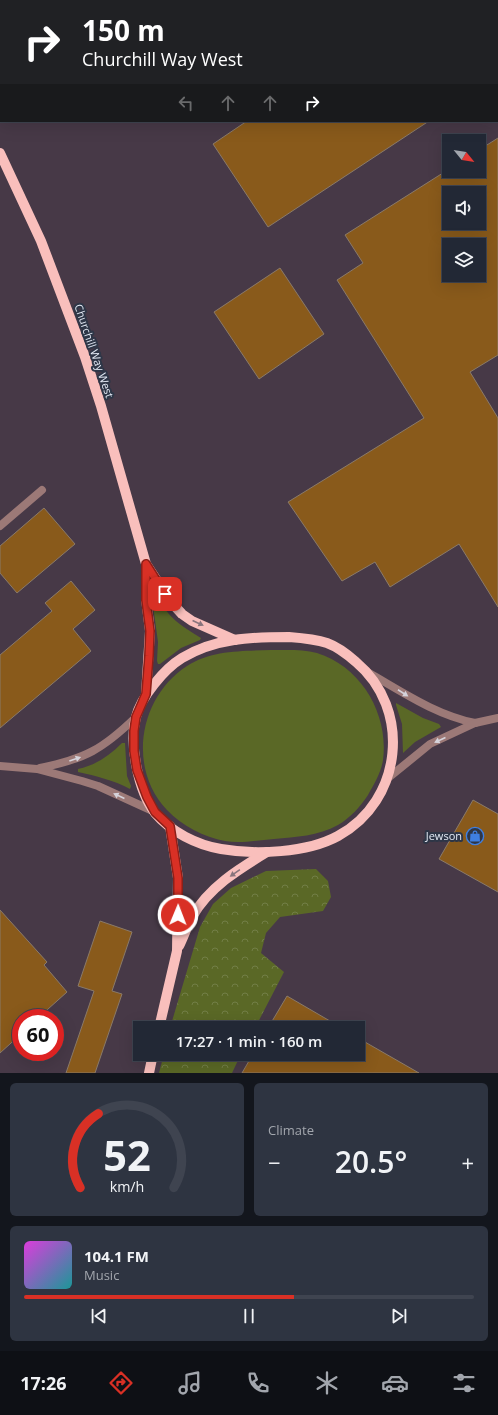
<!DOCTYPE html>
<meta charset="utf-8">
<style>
body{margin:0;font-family:"Open Sans",sans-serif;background:#2e3441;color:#f1f3f6;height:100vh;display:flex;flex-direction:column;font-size:15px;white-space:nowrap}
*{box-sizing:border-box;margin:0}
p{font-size:13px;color:#a2a6ad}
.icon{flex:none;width:22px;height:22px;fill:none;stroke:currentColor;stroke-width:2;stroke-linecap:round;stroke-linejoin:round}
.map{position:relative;height:1073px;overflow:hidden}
.sheet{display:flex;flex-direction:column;gap:10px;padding:10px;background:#13161d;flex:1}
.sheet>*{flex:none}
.top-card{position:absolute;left:0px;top:0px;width:498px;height:122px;box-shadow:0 4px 16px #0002,0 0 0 1px #3f4450;background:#202124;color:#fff;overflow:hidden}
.needle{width:26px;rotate:120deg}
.fabs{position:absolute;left:442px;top:134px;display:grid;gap:8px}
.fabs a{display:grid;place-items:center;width:44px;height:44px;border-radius:0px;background:#222835;box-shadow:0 4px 16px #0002,0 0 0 1px #3f4450;font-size:20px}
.speed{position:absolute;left:12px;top:1009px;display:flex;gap:8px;font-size:20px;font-weight:700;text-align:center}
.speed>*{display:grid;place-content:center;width:52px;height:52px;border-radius:50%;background:#222835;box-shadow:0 4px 16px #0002,0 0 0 1px #3f4450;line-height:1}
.speed .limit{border:6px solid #d22;background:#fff;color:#111}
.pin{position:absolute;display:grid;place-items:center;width:34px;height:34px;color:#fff;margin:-17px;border-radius:8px;box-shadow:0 2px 6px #0006}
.me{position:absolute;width:44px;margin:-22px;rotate:1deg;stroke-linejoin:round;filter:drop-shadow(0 0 3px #0008)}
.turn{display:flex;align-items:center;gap:14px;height:84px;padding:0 16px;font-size:18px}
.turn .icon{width:52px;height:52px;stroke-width:2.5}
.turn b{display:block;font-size:28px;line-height:34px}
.lanes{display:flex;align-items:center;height:38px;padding:0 16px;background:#0003;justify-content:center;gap:20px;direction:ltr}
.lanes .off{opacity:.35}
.big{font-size:30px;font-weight:600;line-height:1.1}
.sheet .widget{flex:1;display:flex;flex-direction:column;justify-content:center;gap:6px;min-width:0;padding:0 14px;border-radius:6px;background:#2e3441}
.sheet .dial{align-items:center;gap:0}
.dial svg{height:104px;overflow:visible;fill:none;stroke:#3f4450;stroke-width:7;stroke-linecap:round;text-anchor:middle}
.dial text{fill:#f1f3f6;stroke:none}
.song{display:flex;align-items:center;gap:12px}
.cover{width:48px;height:48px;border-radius:6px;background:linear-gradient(135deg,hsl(300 70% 55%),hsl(180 70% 35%))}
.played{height:4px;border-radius:2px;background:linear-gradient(90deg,#d93025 60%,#3f4450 60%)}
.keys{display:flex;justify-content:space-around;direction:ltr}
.heat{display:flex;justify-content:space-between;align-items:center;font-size:22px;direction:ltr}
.sheet .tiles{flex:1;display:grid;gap:10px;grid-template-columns:1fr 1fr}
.widget:last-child{grid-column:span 2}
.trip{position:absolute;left:133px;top:1021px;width:232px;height:40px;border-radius:0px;background:#222835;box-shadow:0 4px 16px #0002,0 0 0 1px #3f4450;font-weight:600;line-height:40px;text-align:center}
.tab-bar{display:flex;height:64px;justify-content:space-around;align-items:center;background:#0e1015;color:#a2a6ad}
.tab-bar .icon{width:28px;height:28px}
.tab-bar .selected{color:#d93025}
.tab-bar b{font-size:18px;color:#f1f3f6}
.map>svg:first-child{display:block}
</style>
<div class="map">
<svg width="498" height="1073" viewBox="0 0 498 1073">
<defs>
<pattern id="forest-crowns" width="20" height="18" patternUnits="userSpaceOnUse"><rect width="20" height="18" fill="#5a6826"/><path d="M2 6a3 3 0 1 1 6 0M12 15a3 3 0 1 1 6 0" fill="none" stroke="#727e46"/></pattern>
</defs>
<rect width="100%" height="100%" fill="#2e3647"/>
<!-- industrial -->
<path fill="#473947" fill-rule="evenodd" d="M0,0H498V1073H0ZM1,1H497V121H1ZM449,141H479V171H449ZM449,193H479V223H449ZM449,245H479V275H449ZM21,1018H55V1052H21ZM140,1028H358V1054H140Z"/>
<!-- grass -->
<g fill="#5a6826">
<path d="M154,595L157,597C171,620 179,624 201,638L200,640L181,648L160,664H158L157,661L158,642L152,598Z"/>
<path d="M271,650C286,650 303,649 317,653C362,667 389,715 383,760C381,773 374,784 368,795C360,807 350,818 338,825C318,836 296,837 274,839C258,840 241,844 225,841C204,837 182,826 167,810C127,768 139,697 187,666C211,650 243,651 271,650Z"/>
<polygon points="396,703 423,718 439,724 441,727 415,742 403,753 402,724 396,705"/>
<path d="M122,743H125L127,776L131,786L130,789C113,780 96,776 78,772V769C96,765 109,756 122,743Z"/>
</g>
<!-- forest -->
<g fill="url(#forest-crowns)">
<polygon points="316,869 328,881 331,897 323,911 280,917 266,933 261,953 284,972 255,1028 170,1028 200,927 213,904 231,888 266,871"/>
<polygon points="164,1054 241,1054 232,1073 159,1073"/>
</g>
<!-- building -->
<g fill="#895a1b" stroke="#8a7a69" fill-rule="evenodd">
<polygon points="247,121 429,121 268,227 213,144"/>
<path d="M498,138V355L470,372L498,418V607L459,544L390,587L375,562L342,581L288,502L424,418L337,280L363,263L345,235L446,171H479V150ZM449,193H479V223H449ZM449,245H479V275H449Z"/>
<polygon points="280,268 324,334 259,379 214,312"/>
<polygon points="44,508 75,544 17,593 0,573 0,546"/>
<polygon points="71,581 95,610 73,629 91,651 0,728 0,655 52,611 45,603"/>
<polygon points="473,800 498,814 498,892 439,859"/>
<polygon points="0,910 47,962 44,965 67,992 38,1018 21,1018 21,1034 0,1053"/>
<polygon points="100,921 132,932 112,991 122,994 95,1073 66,1073 94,991 78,986"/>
<polygon points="287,996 342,1028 268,1028"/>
<polygon points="358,1038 419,1073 242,1073 253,1054 358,1054"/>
</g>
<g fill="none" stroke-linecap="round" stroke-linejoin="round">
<!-- street -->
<g stroke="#9c7977" stroke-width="8">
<polyline points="0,526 42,490"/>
<path d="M369,673C404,693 436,715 475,723"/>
<polyline points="0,766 37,769 82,781 98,786 155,812"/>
<path d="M40,768C85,759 103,749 136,717"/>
<polyline points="387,779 430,744 475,723 498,718"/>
</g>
<!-- primary -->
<g stroke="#f9bfbc" stroke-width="10">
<polyline points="0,153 41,241 85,357 101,406 146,564 171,602 182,614 192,621 235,640"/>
<polyline points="146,565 146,599 150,631 146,694"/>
<path d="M289,637C302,638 315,639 327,643C338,647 347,654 356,662C412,709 403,801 338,836C307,853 255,855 221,849C197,845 171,832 155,813C138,791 129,744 136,717C141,697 164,669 182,658C215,638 252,637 289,637Z"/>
<path d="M179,946C184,936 187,926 192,917C209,887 239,869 267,852"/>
<polyline points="159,1028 177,951 178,878 170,826"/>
<polyline points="149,1073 153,1054"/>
</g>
</g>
<!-- one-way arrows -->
<defs><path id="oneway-solid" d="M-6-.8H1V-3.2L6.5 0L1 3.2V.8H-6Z"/></defs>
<g fill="#89747c">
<use href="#oneway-solid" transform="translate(198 623) rotate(25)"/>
<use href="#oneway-solid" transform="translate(235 873) rotate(145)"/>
</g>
<g fill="#d5d3db">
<use href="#oneway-solid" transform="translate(403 693) rotate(33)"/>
<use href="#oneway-solid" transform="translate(440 740) rotate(156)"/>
<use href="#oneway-solid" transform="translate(75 759) rotate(-19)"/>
<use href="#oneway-solid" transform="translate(119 796) rotate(-155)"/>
</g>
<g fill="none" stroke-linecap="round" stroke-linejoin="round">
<defs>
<polyline id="route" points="165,594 146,564 146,600 150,631 149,656 146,694 136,717 134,731 134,751 137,770 147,797 155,812 170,826 178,878 178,915"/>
</defs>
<!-- route casing -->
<use href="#route" stroke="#8d1f18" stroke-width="10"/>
<!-- route -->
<use href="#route" stroke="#d93025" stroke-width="7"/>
</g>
<!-- icons -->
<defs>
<symbol id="shop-ring" viewBox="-11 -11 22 22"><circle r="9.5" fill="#2e3647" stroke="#3f7fe0" stroke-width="1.5"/><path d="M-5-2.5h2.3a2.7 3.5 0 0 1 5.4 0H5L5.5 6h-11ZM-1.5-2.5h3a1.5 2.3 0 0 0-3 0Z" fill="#3f7fe0"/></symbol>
</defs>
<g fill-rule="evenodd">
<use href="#shop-ring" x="465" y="826" width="20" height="20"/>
</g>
<g text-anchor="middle" stroke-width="4" stroke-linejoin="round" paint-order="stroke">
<!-- street labels -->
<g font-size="11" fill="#e3e9f4" stroke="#2e3647">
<text transform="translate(94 351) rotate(71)" y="4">Churchill Way West</text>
</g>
<!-- poi labels -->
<g font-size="11" fill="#e3e9f4" stroke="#2e3647" text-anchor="end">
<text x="462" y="840">Jewson</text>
</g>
</g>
</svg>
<div class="fabs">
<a><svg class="needle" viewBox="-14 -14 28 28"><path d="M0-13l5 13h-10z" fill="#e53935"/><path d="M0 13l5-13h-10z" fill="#a2a6ad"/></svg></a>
<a><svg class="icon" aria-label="sound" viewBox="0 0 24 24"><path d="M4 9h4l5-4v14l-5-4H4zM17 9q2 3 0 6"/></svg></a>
<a><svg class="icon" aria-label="layers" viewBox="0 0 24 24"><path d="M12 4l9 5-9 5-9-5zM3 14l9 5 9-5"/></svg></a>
</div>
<div class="speed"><div class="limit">60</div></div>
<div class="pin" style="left:165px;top:594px;background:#d93025"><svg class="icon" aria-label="arrive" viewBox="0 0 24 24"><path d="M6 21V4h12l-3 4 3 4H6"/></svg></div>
<svg class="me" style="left:178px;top:915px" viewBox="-20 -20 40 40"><circle r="17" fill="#d93025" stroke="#fff" stroke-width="3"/><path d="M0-11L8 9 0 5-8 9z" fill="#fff"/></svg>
<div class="trip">17:27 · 1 min · 160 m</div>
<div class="top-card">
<div class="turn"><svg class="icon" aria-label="right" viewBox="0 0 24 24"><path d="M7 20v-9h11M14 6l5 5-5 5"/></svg><div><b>150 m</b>Churchill Way West</div></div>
<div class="lanes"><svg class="icon off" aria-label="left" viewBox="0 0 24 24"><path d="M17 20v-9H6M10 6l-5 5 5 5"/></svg><svg class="icon off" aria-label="ahead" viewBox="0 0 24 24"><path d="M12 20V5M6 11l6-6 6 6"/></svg><svg class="icon off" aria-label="ahead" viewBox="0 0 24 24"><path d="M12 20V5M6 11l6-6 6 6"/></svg><svg class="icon" aria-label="right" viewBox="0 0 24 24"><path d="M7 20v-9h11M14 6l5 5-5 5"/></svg></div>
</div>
</div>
<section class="sheet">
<div class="tiles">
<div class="widget dial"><svg viewBox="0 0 100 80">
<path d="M14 69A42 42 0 1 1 86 69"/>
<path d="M14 69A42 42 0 0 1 28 12" stroke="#d93025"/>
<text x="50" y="56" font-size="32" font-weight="700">52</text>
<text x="50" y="72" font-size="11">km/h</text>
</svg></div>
<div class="widget"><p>Climate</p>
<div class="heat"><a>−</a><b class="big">20.5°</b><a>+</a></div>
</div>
<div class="widget">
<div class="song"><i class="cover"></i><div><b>104.1 FM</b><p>Music</p></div></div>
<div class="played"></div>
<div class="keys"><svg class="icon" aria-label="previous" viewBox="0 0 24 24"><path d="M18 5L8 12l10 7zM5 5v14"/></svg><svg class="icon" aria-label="pause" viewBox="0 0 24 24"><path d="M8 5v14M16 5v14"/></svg><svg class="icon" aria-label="next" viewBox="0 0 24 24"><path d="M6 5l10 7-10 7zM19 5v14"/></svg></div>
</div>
</div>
</section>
<nav class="tab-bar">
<b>17:26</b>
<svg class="icon selected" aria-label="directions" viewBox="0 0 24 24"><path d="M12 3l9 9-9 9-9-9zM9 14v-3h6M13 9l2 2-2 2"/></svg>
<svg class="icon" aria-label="music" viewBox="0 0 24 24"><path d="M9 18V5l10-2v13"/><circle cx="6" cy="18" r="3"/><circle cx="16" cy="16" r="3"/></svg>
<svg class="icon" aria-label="phone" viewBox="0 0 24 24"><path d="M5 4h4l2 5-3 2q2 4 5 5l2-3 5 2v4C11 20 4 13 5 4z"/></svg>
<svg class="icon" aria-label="climate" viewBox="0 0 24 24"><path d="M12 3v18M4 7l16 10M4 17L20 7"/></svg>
<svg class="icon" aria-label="car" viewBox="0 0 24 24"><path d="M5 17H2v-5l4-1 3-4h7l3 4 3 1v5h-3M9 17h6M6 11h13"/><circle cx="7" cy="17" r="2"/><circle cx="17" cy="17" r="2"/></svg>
<svg class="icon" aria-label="filters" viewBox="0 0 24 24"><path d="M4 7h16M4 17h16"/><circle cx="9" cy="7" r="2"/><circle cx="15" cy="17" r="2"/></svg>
</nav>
